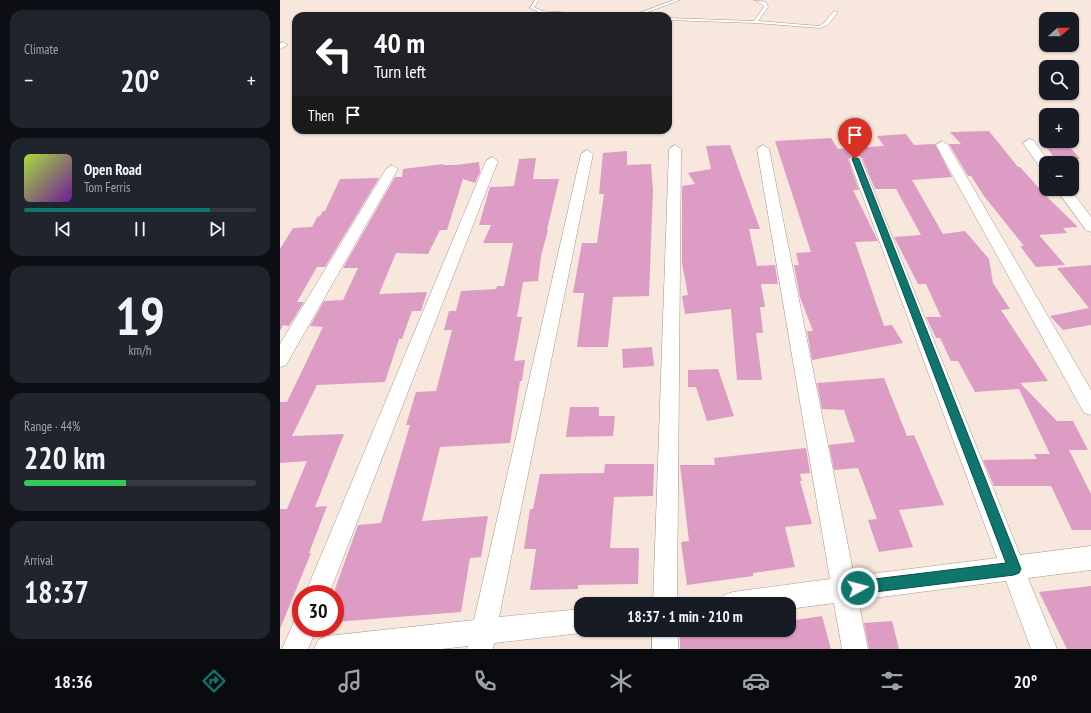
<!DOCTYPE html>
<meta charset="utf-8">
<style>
body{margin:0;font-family:"PT Sans Narrow",sans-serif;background:#20242c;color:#f1f3f6;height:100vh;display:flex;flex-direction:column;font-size:15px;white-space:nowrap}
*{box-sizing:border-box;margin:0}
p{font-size:13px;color:#9ea1a6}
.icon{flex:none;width:22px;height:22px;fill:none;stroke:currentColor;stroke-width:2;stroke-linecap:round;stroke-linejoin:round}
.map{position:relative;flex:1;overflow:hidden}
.details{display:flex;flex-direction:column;gap:10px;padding:10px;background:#0d0f14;width:280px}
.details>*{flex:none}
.guide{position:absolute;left:12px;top:12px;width:380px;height:122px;border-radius:12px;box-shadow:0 1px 3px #0004;background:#202124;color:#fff;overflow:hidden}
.needle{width:26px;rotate:70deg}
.buttons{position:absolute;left:759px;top:12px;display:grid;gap:8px}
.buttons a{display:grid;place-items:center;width:40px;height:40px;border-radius:8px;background:#171b24;box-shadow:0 1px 3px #0004;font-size:20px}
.speed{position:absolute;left:12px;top:585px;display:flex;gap:8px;font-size:20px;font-weight:700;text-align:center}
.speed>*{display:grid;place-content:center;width:52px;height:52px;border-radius:50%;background:#171b24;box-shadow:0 1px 3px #0004;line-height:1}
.speed .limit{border:6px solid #d22;background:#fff;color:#111}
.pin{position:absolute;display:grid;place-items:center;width:34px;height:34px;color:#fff;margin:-41px -17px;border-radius:50% 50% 50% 0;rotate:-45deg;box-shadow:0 0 4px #0007}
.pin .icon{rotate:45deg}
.me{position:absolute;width:44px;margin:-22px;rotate:83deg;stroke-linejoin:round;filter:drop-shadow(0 0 3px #0008)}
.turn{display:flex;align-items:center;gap:14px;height:84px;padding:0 16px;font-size:18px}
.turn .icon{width:52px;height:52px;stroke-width:2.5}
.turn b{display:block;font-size:28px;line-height:34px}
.then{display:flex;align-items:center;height:38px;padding:0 16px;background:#0003;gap:8px;font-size:15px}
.big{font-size:30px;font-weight:800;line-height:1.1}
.details .card{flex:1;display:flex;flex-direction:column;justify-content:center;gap:6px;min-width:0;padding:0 14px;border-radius:12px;background:#20242c}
.details .dial{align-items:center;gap:0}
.dial b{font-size:52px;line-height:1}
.song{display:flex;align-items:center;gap:12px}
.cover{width:48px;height:48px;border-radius:6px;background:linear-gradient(135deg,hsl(80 70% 55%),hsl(280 70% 35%))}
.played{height:4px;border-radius:2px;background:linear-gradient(90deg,#0f766e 80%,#363941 80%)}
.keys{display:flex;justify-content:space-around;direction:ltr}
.heat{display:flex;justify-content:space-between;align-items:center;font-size:22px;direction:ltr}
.charge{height:6px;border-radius:3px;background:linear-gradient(90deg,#34c759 44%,#363941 0)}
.trip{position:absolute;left:294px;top:597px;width:222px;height:40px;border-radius:12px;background:#171b24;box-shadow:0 1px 3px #0004;font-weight:800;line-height:40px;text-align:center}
.menu{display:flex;height:64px;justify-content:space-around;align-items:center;background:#090b0e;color:#9ea1a6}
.menu .icon{width:28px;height:28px}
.menu .active{color:#0f766e}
.menu b{font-size:18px;color:#f1f3f6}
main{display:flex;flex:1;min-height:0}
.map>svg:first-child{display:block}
</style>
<main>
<section class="details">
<div class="card"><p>Climate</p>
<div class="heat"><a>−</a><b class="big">20°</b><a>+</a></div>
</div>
<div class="card">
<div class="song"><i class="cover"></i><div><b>Open Road</b><p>Tom Ferris</p></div></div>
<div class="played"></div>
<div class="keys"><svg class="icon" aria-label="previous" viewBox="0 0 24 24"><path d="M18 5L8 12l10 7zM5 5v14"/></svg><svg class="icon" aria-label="pause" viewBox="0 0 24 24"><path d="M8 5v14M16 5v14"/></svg><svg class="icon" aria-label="next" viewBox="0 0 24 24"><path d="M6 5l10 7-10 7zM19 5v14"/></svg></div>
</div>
<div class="card dial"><b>19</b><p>km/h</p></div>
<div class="card"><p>Range · 44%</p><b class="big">220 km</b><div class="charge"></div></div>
<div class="card"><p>Arrival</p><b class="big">18:37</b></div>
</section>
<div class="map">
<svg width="811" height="649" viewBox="0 0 811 649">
<rect width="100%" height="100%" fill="#f7e7dd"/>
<!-- building -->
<g fill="#dd9cc3">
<polygon points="709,131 738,167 740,167 767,197 798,227 783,228 787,233 759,235 785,265 756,267 740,246 744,246 704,196 691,176 688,176 669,144 681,144 670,132"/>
<polygon points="626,134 634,145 655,144 672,177 632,180 663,234 685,231 709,259 713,283 730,309 721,310 768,381 740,383 777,421 793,421 808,450 789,450 811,494 811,530 792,530 771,486 714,486 703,460 757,459 754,454 770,454 739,389 695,392 678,361 671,361 660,338 656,338 646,317 661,317 646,284 638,284 614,237 641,235 616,189 595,189 582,158 576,154 568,159 579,190 573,190 598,241 575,242 604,326 612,325 623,343 532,360 527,331 533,331 520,297 514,265 519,265 516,253 531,252 495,141 551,138 558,149 604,146 597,136"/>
<polygon points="762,141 785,141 800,159 775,159"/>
<polygon points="450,145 480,229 469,229 477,266 495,265 498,284 481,284 485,307 480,307 483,333 476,333 482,380 457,380 451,309 405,314 402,296 408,295 402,263 402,186 415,184 408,173 431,169 426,146"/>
<polygon points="347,151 347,165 371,164 373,190 369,296 333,297 328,347 297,347 304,293 293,293 302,243 317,243 324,194 319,194 323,153"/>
<polygon points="256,158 253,179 279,179 267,230 268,230 261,256 258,281 243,282 237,317 242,317 234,361 245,360 242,381 240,381 230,443 160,447 142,521 208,516 201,557 190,558 181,612 55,622 55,589 78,525 101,523 130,425 126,425 136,392 156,391 172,330 164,330 169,311 176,311 181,291 216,289 217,286 224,286 233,243 203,243 211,225 199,225 210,187 234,186 239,159"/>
<polygon points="199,162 200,172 195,183 183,179 167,230 160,230 148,254 116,253 99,294 147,292 141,311 132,311 122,339 119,339 105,382 37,385 12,436 64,434 35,507 47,506 29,553 31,553 0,629 0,509 7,509 27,461 0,463 0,402 7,402 43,327 30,326 44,301 63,300 78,268 63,268 115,177 122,177 123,169 163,164 163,165 176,165"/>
<polygon points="99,178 45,267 37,267 17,302 24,302 9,326 3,325 0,331 0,249 13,228 32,227 37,217 40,216 43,211 45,211 60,179"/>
<polygon points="811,265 811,325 783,330 770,316 809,308 777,268"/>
<polygon points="372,347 374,366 343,368 342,349"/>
<polygon points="438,369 454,416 427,421 416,387 408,387 408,370"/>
<polygon points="604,378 627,436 634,435 664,505 619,510 633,547 599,552 588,520 597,519 578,468 554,470 549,445 575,442 564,410 542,409 537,383"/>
<polygon points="290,407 319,407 319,416 335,416 333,436 286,437"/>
<polygon points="526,448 530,473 520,474 522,481 520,481 532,524 505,527 515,567 473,573 473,576 407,585 401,542 409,541 400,465 435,465 434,458"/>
<polygon points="325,464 374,464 373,496 334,497 330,548 359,548 358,584 298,585 298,589 250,590 256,549 244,549 250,509 253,509 260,474 324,473"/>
<polygon points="811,586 811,649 787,649 759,592"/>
<polygon points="542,616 551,649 400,649 400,632 412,630 509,630 509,621"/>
<polygon points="612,621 619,649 589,649 584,623"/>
</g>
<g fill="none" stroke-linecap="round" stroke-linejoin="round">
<defs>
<g id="service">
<polygon points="255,0 259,0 254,7 262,11 322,15 324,16 261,13 250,8"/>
<polygon points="394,0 400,0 357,16 351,16"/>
<polygon points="474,0 486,2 488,7 478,21 539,26 544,23 554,11 558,12 548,25 540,28 475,23 388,20 388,18 474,21 484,7 482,4"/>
</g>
<g id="minor">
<polygon points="3,42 8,45 0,49 0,43"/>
<polygon points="749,139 753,140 770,163 766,163 766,170 761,169 743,143"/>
<polygon points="662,141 668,145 811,390 811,415 804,413 656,145"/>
<polygon points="395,145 401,149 397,604 373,604 389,149"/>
<polygon points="483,145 489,149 574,576 717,558 569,159 575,155 581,159 740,555 811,546 811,570 748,578 777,649 751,649 726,581 578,600 588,649 562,649 554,603 509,609 509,604 441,604 444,595 453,592 550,579 477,149"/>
<polygon points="307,150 313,154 219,617 301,609 301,630 309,630 301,633 214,643 213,649 187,649 188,646 162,649 34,649 38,640 47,636 194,620 301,154"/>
<polygon points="212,157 218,161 49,594 25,594 206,161"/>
<polygon points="112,165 118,169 6,365 0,367 0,344 106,169"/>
<polygon points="776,189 790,189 811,217 811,232 806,230"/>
<polygon points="21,617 21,628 37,628 28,649 2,649 15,619"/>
<rect x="372" y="630" width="26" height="19"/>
</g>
</defs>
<!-- service casing -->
<use href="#service" stroke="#a5978d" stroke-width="1"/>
<!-- minor casing -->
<use href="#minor" stroke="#a5978d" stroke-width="1"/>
<!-- service -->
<use href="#service" fill="#fff" fill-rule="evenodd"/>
<!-- minor -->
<use href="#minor" fill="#fff" fill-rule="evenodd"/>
</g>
<!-- route -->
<polygon fill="#0f766e" stroke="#0a4d48" points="573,157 579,159 741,569 739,573 734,575 578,594 574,592 572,588 574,583 578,581 726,563 572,159"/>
</svg>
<div class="buttons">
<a><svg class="needle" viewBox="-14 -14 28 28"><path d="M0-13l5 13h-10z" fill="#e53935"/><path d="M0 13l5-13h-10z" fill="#9ea1a6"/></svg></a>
<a><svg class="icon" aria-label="search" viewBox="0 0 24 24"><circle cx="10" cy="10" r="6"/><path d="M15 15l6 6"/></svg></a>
<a>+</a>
<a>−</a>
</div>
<div class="speed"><div class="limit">30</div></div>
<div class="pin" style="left:575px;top:159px;background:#d93025"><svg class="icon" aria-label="arrive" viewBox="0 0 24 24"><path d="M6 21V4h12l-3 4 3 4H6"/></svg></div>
<svg class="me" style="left:578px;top:588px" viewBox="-20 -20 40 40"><circle r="17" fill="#0f766e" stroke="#fff" stroke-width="3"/><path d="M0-11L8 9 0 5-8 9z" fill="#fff"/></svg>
<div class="trip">18:37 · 1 min · 210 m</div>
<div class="guide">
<div class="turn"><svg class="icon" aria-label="left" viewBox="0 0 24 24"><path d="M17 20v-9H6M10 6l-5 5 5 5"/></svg><div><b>40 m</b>Turn left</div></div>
<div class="then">Then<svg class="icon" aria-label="arrive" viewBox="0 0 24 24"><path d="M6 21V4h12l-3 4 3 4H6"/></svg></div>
</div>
</div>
</main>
<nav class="menu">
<b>18:36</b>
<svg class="icon active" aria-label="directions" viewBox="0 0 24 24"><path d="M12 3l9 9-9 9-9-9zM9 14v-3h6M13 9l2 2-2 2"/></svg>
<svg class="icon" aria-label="music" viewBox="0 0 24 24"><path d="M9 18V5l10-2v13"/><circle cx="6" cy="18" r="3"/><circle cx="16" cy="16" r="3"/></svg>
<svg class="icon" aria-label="phone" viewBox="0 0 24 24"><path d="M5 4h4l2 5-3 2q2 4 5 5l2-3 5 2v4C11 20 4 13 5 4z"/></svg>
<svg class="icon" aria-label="climate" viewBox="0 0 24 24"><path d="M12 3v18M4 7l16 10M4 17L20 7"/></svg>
<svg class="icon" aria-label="car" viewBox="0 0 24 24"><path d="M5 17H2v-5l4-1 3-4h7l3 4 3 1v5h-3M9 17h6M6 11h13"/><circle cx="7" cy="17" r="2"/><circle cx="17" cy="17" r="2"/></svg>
<svg class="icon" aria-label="filters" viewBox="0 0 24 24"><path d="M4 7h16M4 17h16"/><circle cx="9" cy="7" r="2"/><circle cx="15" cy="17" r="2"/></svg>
<b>20°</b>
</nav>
